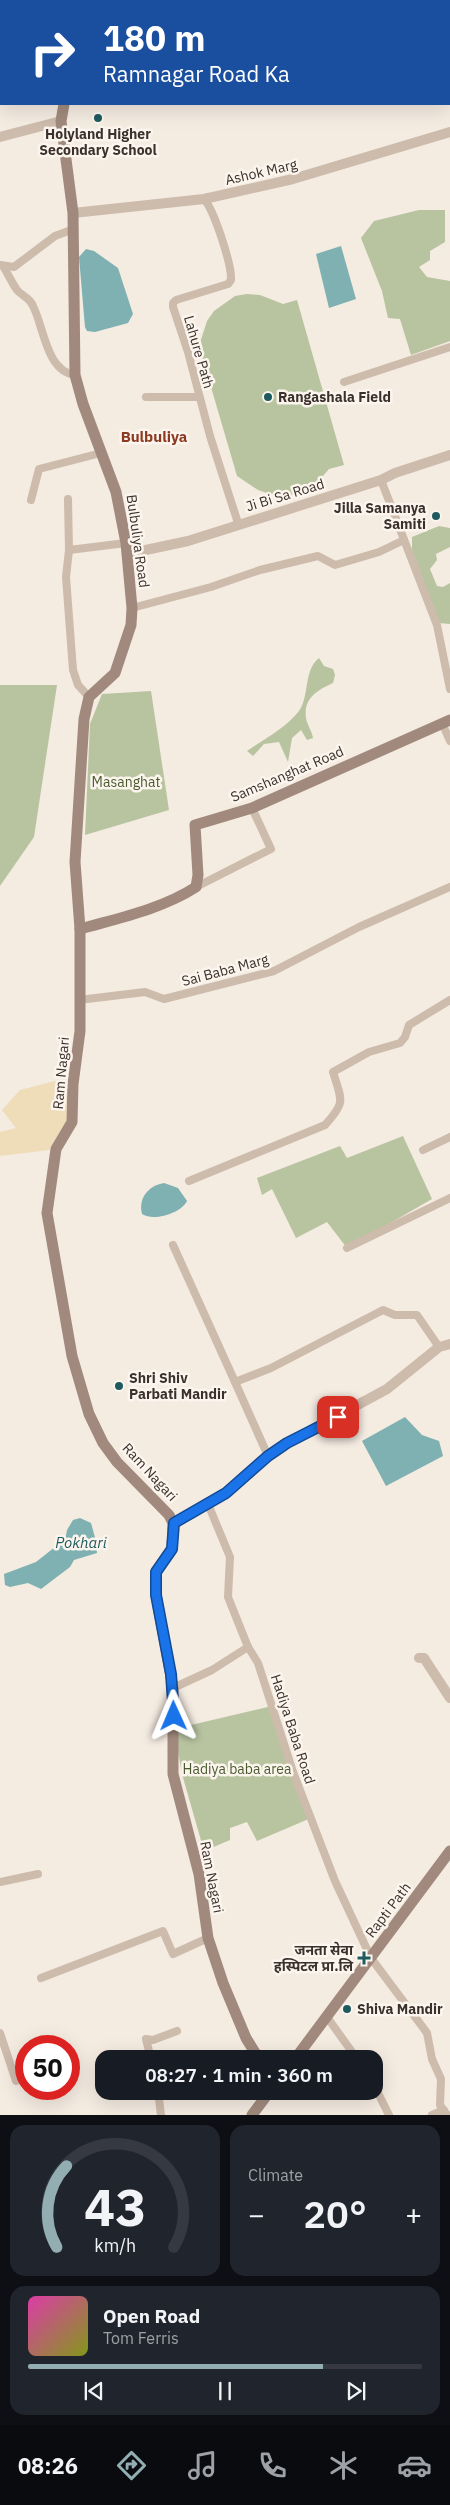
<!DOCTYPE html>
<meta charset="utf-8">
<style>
body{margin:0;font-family:"IBM Plex Sans","Noto Sans Devanagari",sans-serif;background:#20242c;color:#f1f3f6;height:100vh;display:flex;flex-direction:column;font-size:19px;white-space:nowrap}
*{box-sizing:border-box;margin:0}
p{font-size:16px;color:#9ea1a6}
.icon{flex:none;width:28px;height:28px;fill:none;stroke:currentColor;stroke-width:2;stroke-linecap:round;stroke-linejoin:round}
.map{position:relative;height:2115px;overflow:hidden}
.panel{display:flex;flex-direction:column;gap:10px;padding:10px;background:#0d0f14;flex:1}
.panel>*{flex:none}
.guide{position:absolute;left:0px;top:0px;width:450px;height:105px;box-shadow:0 5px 20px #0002;background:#1a4fa0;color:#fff;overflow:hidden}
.speed{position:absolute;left:15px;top:2035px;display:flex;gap:10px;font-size:25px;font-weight:700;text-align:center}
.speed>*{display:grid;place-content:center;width:65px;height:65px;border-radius:50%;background:#171b24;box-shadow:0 5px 20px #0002;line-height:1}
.speed .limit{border:8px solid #d22;background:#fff;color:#111}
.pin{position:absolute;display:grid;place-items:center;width:42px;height:42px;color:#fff;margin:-21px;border-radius:10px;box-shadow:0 2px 8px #0006}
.me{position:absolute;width:55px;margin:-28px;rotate:359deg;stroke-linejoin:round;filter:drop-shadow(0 0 4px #0008)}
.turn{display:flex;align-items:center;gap:18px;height:105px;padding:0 20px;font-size:22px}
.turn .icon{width:65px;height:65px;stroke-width:2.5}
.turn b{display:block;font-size:35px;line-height:42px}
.big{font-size:38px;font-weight:600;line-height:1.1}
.panel .widget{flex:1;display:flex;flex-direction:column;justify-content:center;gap:8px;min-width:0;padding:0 18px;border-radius:15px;background:#20242c}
.panel .dial{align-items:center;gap:0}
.dial svg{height:130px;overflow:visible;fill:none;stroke:#363941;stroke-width:7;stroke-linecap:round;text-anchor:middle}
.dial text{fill:#f1f3f6;stroke:none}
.song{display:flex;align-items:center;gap:15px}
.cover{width:60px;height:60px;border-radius:8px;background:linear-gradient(135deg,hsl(320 70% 55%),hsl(70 70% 35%))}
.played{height:5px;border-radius:2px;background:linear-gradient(90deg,#92aeb2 75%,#363941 75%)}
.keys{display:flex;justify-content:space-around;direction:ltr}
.heat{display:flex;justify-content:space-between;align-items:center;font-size:28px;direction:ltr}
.panel .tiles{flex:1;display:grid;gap:10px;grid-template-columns:1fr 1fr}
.widget:last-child{grid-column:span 2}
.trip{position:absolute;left:95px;top:2050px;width:288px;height:50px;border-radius:15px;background:#171b24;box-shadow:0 5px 20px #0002;font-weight:600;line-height:50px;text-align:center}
.tab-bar{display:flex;height:80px;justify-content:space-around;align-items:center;background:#090b0e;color:#9ea1a6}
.tab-bar .icon{width:35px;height:35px}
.tab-bar .selected{color:#92aeb2}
.tab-bar b{font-size:22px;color:#f1f3f6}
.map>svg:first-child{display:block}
</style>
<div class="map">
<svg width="450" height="2115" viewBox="0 0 450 2115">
<rect width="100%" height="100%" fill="#f4ebe1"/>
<!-- green -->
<g fill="#b8c4a0">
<polygon points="419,210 445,210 445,242 430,251 430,260 419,267 427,277 450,281 450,341 411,355 400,319 388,318 382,291 361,238 374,221"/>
<polygon points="247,294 260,295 283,304 297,300 344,465 329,469 315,485 295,495 270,494 258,490 237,476 199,346 207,321 214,311 235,296"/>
<polygon points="439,526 450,528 450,547 436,554 437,560 430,569 437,586 443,587 450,583 450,624 439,623 412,550 412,537"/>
<path d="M319,658L324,666L333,669L335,675L333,683C318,690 303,698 306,718C307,725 312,731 313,738L307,740L301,730L292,738L288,762L279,742L264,744L253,756L247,751C264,739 286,728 299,711C310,695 303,671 319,658Z"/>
<polygon points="0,685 57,685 34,837 0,886"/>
<polygon points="151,691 169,810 85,835 90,724 102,694"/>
<polygon points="403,1136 432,1199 347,1248 327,1222 296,1238 272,1189 262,1195 257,1178 340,1146 347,1158"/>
<polygon points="272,1706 311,1818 257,1841 247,1822 230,1828 230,1840 204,1851 182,1774 174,1729"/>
</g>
<!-- sand -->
<polygon fill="#efdcb8" points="55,1081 70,1091 69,1129 63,1126 49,1150 0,1156 0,1132 16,1128 2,1110 20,1090"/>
<!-- water -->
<g fill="#7fb0b2">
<polygon points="341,246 356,299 329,308 316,254"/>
<polygon points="86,249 94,251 118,268 133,314 128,323 95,332 87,331 85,327 79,257"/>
<path d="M164,1183L178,1188L187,1201C181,1213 154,1222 142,1214C138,1198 148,1186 164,1183Z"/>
<polygon points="405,1417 422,1435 439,1441 443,1456 386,1486 362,1441"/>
<polygon points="80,1518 91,1523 96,1541 97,1553 74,1560 70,1567 41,1589 28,1583 10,1587 5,1585 4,1574 36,1562 55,1547 65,1541 67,1530 73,1520"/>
</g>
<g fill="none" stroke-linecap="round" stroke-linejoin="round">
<!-- minor -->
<g stroke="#cdbbac" stroke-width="8">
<polyline points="73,0 74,1"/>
<polyline points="114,0 114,1"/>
<polyline points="294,0 294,1"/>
<polyline points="449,64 450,64"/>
<path d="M204,199C214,210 232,265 231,280L228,284L176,300L173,303V307L188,352L210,436L238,523"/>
<polyline points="0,265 14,267 55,236 71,230"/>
<path d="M3,266C8,274 12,283 17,290C22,296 30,298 33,306C44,327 46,371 75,375"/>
<polyline points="344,382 450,347"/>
<polyline points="146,397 199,397"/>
<polyline points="381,480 437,625 450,689"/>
<polyline points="68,499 69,550 126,543"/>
<polyline points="31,500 39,469 101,453"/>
<polyline points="69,550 66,577 73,670 78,685 89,697"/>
<polyline points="132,608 211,587 260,570 318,556 335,565 379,552 404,540"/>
<polyline points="442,723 450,741"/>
<polyline points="196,887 271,849 252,808"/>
<polyline points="79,1000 145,992 164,999 274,971 359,927 450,887"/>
<polyline points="423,1150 450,1137"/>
<path d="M189,1181L325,1125C346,1102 342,1101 333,1072L369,1052L400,1043L405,1037L409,1025L450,1000"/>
<polyline points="173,1245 235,1382"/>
<polyline points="347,1248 450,1198"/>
<polyline points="268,1456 235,1382 271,1368 383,1310 395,1315 417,1315 439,1347"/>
<polyline points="208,1504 230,1557 228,1597 248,1647 258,1663 293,1772 335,1881 371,1958 427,2033 432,2059 441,2079 440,2105 447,2115"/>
<polyline points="173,1688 212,1670 248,1647"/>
<polyline points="0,1882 38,1874"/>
<polyline points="41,1978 163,1931 173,1954 208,1938"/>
<polyline points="327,2017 357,2059"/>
<polyline points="0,2033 16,2081"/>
<polyline points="151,2059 146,2039 153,2040 177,2031"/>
<polyline points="374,2085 389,2115"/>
<polyline points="158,2091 161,2115"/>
<polyline points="432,2115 444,2110"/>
</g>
<!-- tertiary -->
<g stroke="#cdbbac" stroke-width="10">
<polyline points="449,8 450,11"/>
<polyline points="0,137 61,121"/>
<polyline points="73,213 204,199 293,179 450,132"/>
<polyline points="127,554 188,541 381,480 395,473 450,455"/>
<polyline points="173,1523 226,1493 268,1456 287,1443 387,1389 439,1347 450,1344"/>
<polyline points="419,1658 424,1658 450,1698"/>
</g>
<!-- secondary -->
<g stroke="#a18a7d" stroke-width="11">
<polyline points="89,1 90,0"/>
<polyline points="64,104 61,121 73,213 75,375 83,404 116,492 126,543 132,608 131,625 115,673 89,697 84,719 75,862 80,929 80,1031 73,1084 72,1122 56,1149 47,1213 72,1356 89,1414 103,1443 117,1462 169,1515 173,1523 172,1549 156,1572 156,1595 173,1688 173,1774 199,1874 208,1938 223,1983 246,2038 259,2059"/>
<path d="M80,929C119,918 162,909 196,887L198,875L195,825L252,808L450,720"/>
<polyline points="295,2059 450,1851"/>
<polyline points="252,2115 270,2091"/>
</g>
</g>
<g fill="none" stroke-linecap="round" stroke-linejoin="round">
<defs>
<polyline id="route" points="174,1716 171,1674 156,1595 156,1572 172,1549 174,1523 226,1493 268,1456 287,1443 338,1417"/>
</defs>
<!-- route casing -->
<use href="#route" stroke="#114b97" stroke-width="12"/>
<!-- route -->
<use href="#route" stroke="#1a73e8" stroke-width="9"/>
</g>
<!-- markers -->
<g fill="#1f5a5e" stroke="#fbf5ee" stroke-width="2">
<circle cx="98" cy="118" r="5"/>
<circle cx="268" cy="397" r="5"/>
<circle cx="436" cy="516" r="5"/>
<circle cx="119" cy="1386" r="5"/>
<path d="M361.5 1950.5h5v5h5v5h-5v5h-5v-5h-5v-5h5z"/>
<circle cx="347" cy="2009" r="5"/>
</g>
<g text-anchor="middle" stroke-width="5" stroke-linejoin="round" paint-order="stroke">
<!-- poi labels -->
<g font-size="14" font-weight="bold" fill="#3b302b" stroke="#fbf5ee" text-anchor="start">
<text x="98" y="139" text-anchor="middle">Holyland Higher<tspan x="98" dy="16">Secondary School</tspan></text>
<text x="278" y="402">Rangashala Field</text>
<text x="426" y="513" text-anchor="end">Jilla Samanya<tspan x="426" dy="16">Samiti</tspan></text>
<text x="129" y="1383">Shri Shiv<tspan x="129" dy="16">Parbati Mandir</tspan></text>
<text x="353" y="1955" text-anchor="end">जनता सेवा<tspan x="353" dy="16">हस्पिटल प्रा.लि</tspan></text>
<text x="357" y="2014">Shiva Mandir</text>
</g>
<!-- street labels -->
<g font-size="14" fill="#3b302b" stroke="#fbf5ee">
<text transform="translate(261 172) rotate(-13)" y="5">Ashok Marg</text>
<text transform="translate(199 352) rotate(74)" y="5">Lahure Path</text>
<text transform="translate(285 495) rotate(-17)" y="5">Ji Bi Sa Road</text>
<text transform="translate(138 541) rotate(82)" y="5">Bulbuliya Road</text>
<text transform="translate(287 774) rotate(-23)" y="5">Samshanghat Road</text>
<text transform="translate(225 970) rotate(-15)" y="5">Sai Baba Marg</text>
<text transform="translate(61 1073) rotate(-85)" y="5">Ram Nagari</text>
<text transform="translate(150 1472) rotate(47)" y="5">Ram Nagari</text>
<text transform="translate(293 1729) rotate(72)" y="5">Hadiya Baba Road</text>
<text transform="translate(212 1877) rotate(79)" y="5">Ram Nagari</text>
<text transform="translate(388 1910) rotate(-53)" y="5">Rapti Path</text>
</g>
<!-- park labels -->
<g font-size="14" fill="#4a5a2e" stroke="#fbf5ee">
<text x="126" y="787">Masanghat</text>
<text x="237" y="1774">Hadiya baba area</text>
</g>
<!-- neighbourhood labels -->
<g font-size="15" font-weight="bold" fill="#8c3b22" stroke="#fbf5ee">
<text x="154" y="442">Bulbuliya</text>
</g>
<!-- water labels -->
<g font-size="15" font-style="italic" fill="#1f5a5e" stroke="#fbf5ee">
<text x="81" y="1548">Pokhari</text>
</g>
</g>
</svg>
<div class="speed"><div class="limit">50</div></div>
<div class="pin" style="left:338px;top:1417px;background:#d93025"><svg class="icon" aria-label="arrive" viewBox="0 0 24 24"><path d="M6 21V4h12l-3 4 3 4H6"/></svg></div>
<svg class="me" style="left:174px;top:1716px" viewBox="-20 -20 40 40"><path d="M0-17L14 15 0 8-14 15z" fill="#1a73e8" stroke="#fff" stroke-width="4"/></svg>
<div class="trip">08:27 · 1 min · 360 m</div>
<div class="guide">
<div class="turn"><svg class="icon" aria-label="right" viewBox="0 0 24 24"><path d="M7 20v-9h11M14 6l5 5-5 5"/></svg><div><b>180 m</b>Ramnagar Road Ka</div></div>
</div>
</div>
<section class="panel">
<div class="tiles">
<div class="widget dial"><svg viewBox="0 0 100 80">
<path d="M14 69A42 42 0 1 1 86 69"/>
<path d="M14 69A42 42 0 0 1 20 19" stroke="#92aeb2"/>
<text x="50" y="56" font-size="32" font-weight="700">43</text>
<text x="50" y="72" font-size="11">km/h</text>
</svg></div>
<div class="widget"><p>Climate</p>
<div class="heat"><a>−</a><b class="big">20°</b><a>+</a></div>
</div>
<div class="widget">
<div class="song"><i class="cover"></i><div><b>Open Road</b><p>Tom Ferris</p></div></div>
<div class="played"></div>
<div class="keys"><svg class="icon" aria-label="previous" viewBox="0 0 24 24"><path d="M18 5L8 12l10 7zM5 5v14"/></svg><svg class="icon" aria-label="pause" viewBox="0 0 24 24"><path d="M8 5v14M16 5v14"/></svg><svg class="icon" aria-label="next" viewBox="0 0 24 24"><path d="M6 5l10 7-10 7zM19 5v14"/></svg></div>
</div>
</div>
</section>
<nav class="tab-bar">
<b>08:26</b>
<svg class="icon selected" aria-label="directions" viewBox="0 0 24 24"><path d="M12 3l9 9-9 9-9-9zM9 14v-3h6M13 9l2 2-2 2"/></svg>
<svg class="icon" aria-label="music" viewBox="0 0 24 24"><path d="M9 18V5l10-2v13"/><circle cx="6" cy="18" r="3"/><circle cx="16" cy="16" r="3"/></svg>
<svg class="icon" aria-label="phone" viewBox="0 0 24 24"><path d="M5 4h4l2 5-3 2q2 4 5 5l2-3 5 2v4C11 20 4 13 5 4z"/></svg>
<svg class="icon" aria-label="climate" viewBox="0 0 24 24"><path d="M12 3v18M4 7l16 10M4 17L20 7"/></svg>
<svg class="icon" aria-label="car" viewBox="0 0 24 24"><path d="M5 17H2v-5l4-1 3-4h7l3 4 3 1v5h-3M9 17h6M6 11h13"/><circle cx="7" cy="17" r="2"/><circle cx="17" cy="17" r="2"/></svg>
</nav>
